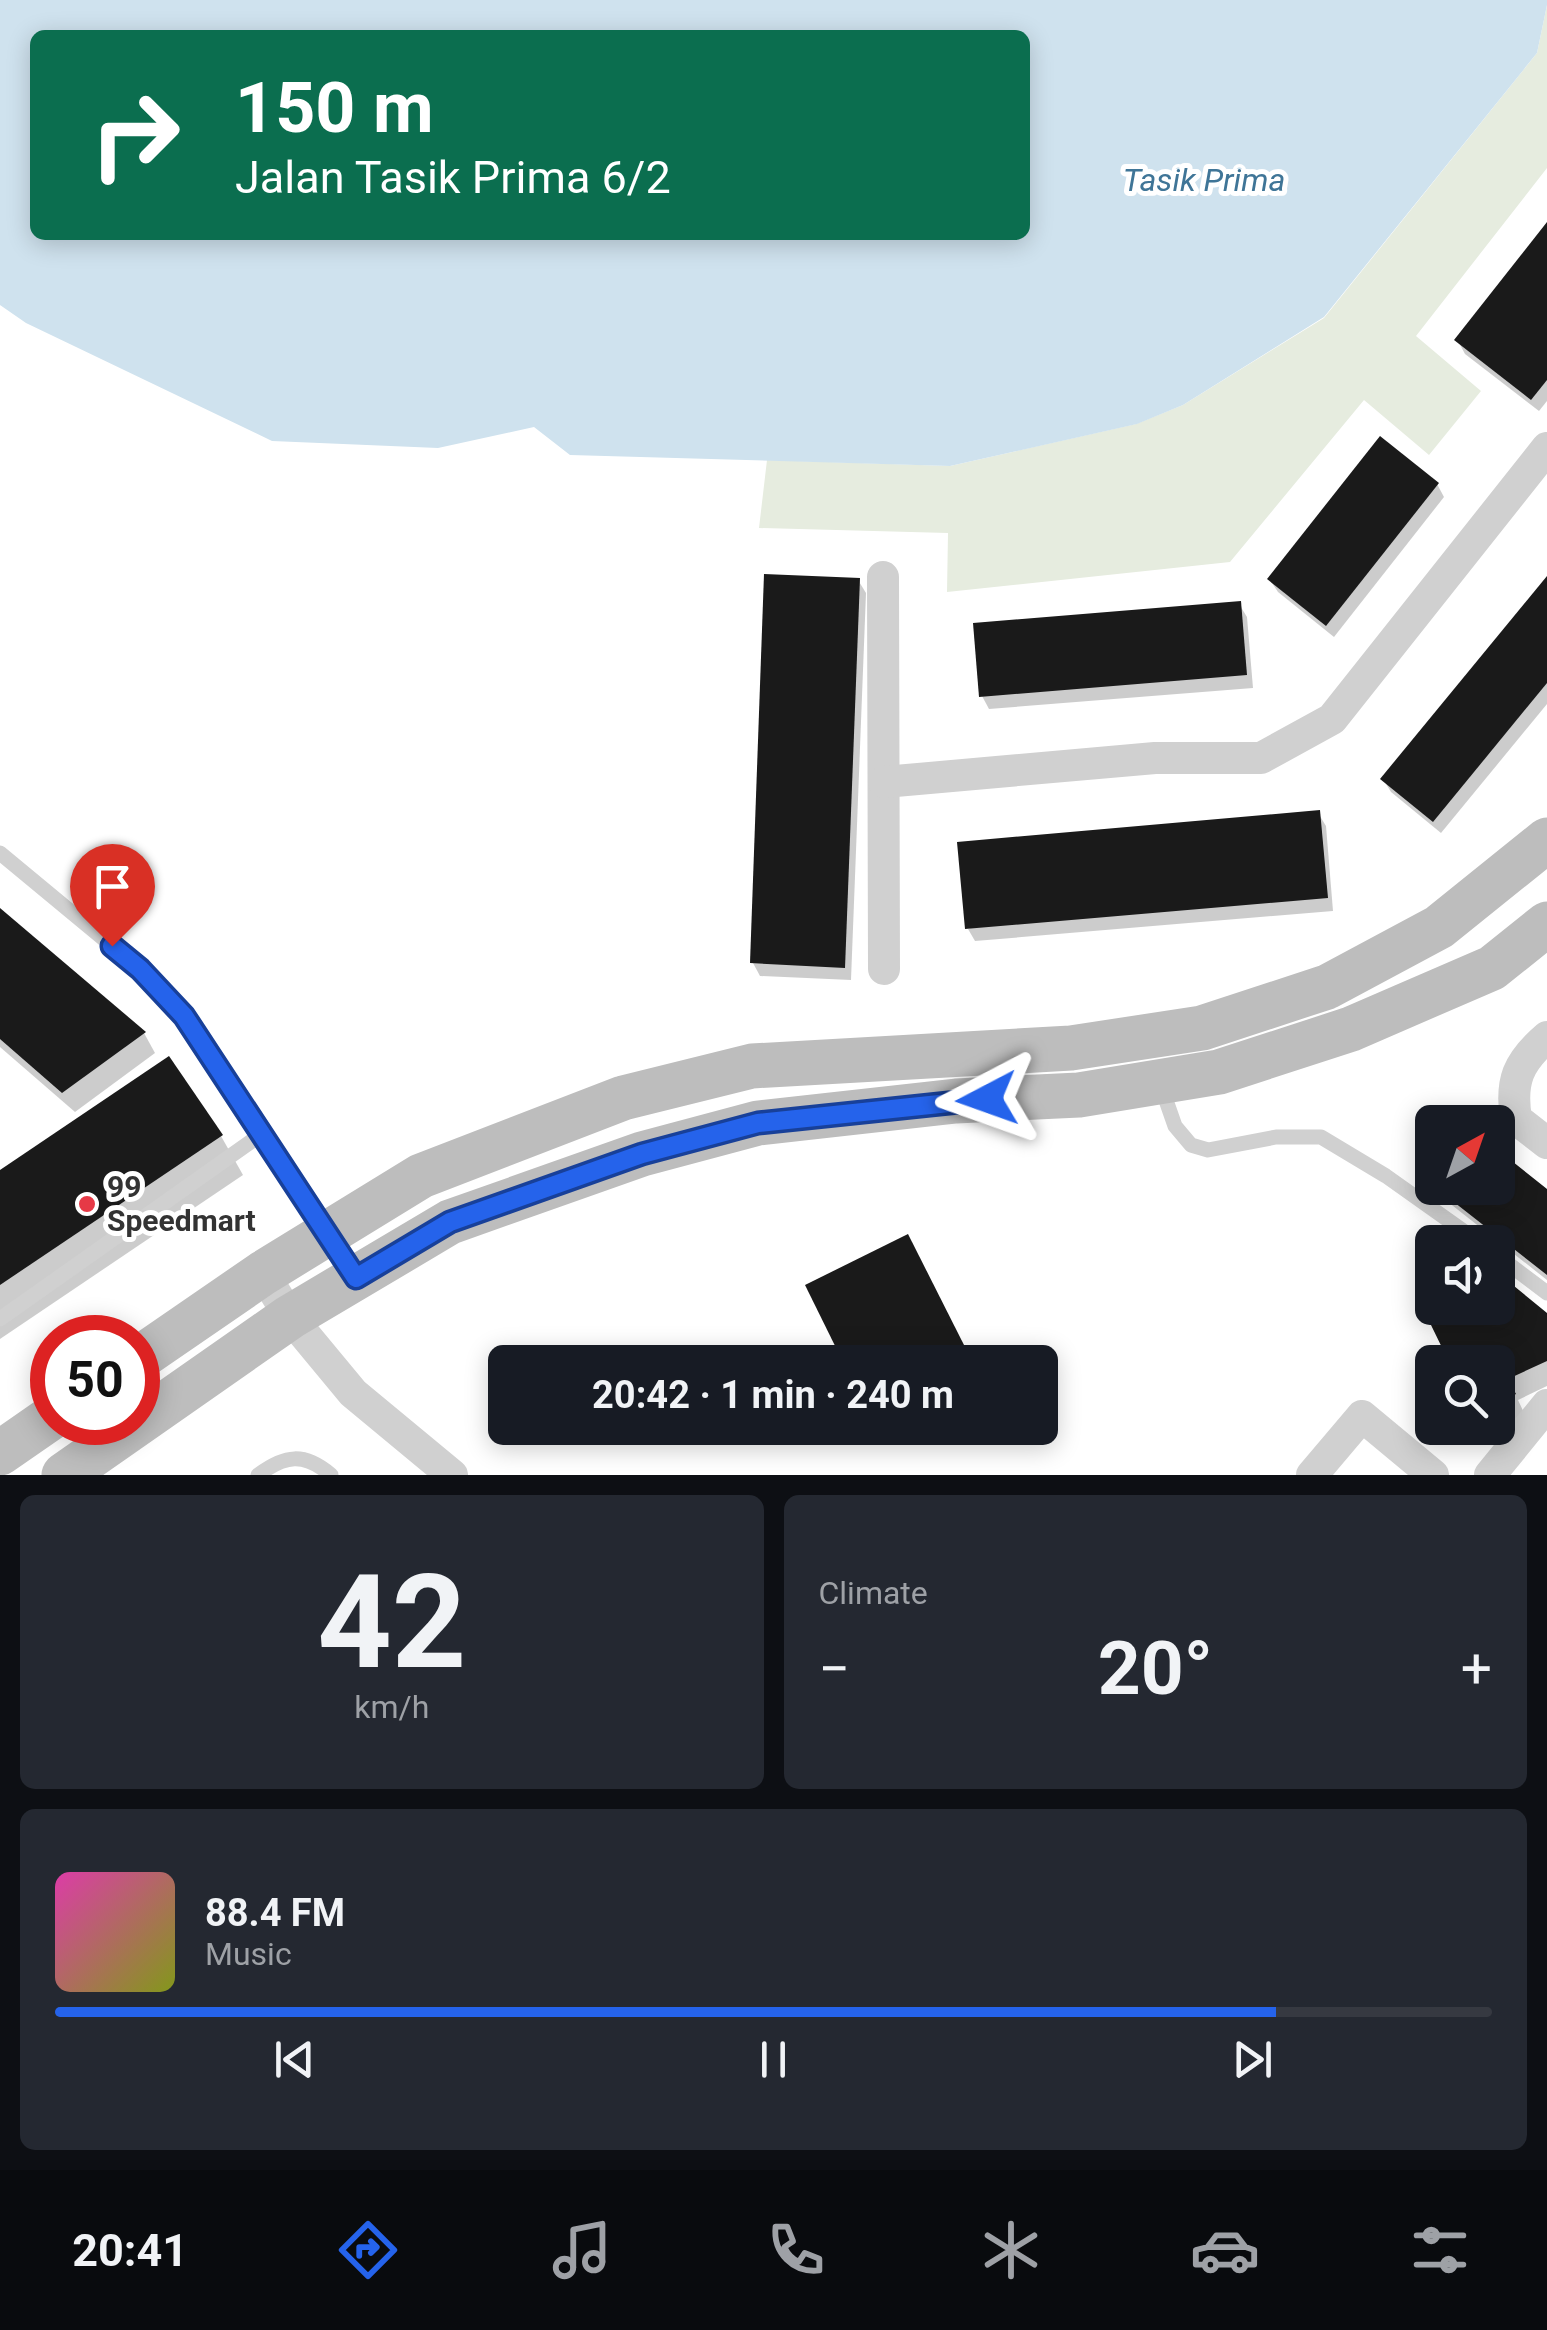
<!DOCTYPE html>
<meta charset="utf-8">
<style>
body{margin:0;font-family:Roboto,sans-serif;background:#242831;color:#f1f3f6;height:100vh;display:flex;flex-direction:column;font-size:38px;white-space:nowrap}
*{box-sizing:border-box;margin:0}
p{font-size:32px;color:#9ea1a6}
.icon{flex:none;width:55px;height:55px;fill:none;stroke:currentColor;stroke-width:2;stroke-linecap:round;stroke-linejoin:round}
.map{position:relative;height:1475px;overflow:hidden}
.panel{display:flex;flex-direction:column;gap:20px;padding:20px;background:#0d0f14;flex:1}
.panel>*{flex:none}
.guide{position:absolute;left:30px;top:30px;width:1000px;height:210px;border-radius:15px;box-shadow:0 5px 25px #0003;background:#0b6e4f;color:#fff;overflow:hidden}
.needle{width:65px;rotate:40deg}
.controls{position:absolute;left:1415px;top:1105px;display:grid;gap:20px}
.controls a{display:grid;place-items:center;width:100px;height:100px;border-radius:15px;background:#171b24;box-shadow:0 5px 25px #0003;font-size:50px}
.speed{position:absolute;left:30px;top:1315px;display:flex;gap:20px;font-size:50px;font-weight:700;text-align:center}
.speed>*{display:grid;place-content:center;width:130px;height:130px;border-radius:50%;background:#171b24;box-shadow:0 5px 25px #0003;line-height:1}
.speed .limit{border:15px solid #d22;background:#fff;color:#111}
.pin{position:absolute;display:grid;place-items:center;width:85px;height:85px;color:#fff;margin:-102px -42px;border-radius:50% 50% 50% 0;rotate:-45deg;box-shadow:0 0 10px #0007}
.pin .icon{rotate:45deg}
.me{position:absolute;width:110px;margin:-55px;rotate:266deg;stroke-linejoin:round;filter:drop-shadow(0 0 8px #0008)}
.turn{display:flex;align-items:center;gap:35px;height:210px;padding:0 40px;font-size:45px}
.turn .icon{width:130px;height:130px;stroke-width:2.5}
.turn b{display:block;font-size:70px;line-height:85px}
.big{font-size:75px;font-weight:700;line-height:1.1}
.panel .card{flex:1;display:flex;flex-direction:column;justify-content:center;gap:15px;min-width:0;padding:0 35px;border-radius:15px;background:#242831}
.panel .dial{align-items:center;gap:0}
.dial b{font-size:130px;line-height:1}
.song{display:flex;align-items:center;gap:30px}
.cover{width:120px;height:120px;border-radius:15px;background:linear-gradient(135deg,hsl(320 70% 55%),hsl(70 70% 35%))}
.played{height:10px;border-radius:5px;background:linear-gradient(90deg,#2563eb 85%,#363941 85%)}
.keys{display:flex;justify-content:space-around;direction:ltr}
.heat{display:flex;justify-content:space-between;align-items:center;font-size:55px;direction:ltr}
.panel .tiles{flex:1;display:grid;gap:20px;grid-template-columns:1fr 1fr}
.card:last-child{grid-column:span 2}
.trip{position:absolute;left:488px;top:1345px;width:570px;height:100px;border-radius:15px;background:#171b24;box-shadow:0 5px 25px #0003;font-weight:700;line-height:100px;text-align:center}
.tabs{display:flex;height:160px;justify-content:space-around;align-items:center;background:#090b0e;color:#9ea1a6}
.tabs .icon{width:70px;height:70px}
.tabs .current{color:#2563eb}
.tabs b{font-size:45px;color:#f1f3f6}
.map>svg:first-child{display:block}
</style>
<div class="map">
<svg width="1547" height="1475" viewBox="0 0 1547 1475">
<rect width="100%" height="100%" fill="#fff"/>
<!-- green -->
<polygon fill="#e6ecdf" points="1547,5 1547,168 1416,336 1481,391 1429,455 1364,400 1230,562 947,592 948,533 759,528 767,460 950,466 1136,424 1183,405 1324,318 1537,53"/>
<!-- water -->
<path fill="#cfe2ee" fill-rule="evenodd" d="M0,0H1547V5L1537,53L1324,317L1183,405L1137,424L950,466L570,455L534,427L438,448L272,441L26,323L0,305ZM35,35H1025V235H35Z"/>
<!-- shadow -->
<g fill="#0003">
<polygon points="1547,226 1547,401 1539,411 1465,354 1458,341"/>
<polygon points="1437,484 1444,497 1334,637 1278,592 1270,580"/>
<polygon points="858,580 866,593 851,980 760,976 753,963"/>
<polygon points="1547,580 1547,704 1441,833 1391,792 1383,779"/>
<polygon points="1239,604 1247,617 1253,688 989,709 982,696"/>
<polygon points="1318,813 1326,826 1333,911 975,941 968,929"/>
<polygon points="0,911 144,1033 155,1053 75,1112 0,1047"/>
<polygon points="221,1136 243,1175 0,1339 0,1173"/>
<polygon points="1498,1153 1547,1192 1547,1280 1429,1187 1421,1174 1432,1160 1432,1188 1498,1188"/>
<polygon points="922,1264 972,1362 846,1362 808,1287"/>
<polygon points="1514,1289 1547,1316 1547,1386 1518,1400 1525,1415 1503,1426 1498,1416 1498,1362 1452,1362 1434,1326 1474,1308 1498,1308 1498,1296"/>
</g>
<!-- building -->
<g fill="#1a1a1a">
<polygon points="1547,222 1547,380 1531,400 1454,340"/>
<polygon points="1380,436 1439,483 1326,626 1267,579"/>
<polygon points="764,574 860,578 845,968 750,963"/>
<polygon points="1547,576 1547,683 1433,822 1380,779"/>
<polygon points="1241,601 1247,675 979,697 973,623"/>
<polygon points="1320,810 1328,898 965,929 957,842"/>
<polygon points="0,908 146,1032 62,1093 0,1039"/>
<polygon points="169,1056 223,1135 0,1285 0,1170"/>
<polygon points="1498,1150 1547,1189 1547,1275 1436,1188 1498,1188"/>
<polygon points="908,1234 964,1345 929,1362 843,1362 805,1285"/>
<polygon points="1514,1286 1547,1313 1547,1361 1508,1379 1516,1394 1498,1403 1498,1362 1449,1362 1431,1325 1468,1308 1498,1308 1498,1294"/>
</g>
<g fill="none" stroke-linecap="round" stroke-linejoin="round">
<!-- service -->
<g stroke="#d0d0d0" stroke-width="15">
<polyline points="0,853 140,969 184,1016 354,1275"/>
<polyline points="1161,1086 1175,1126 1191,1145 1208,1150 1276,1137 1321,1137 1386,1176 1479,1242"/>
<polyline points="1498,1256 1547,1293"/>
<polyline points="0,1319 263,1133"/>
<path d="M258,1475C285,1455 304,1452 331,1475"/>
</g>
<!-- minor -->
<g stroke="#d0d0d0" stroke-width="32">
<polyline points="883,577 884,969"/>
<polyline points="884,782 1155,758 1261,758 1332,719 1547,448"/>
<path d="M1547,1037C1518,1062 1510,1081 1516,1119L1547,1143"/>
<polyline points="263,1273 290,1317 353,1393 452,1475"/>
<polyline points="1312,1475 1362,1416 1433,1475"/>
<polyline points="1490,1475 1547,1405"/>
</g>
<!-- secondary -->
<g stroke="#bdbdbd" stroke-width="45">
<polyline points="138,1359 263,1273 421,1176 623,1098 752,1066 1071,1048 1202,1028 1327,987 1439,927 1547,840"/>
<polyline points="0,1453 52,1417"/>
<polyline points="64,1475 290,1317 450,1222 642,1154 758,1123 956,1101 1079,1095 1219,1072 1351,1029 1492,968 1547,924"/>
</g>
</g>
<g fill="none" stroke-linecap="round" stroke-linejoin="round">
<defs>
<polyline id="route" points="112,946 140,969 184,1016 356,1278 450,1222 642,1154 758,1123 987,1099"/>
</defs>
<!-- route casing -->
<use href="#route" stroke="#184099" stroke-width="25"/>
<!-- route -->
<use href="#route" stroke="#2563eb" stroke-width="18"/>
</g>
<!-- markers -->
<circle fill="#e63946" stroke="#fff" stroke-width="4" cx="87" cy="1204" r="10"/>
<g text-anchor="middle" stroke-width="10" stroke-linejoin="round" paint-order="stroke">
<!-- poi labels -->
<g font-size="30" font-weight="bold" fill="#333" stroke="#fff" text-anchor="start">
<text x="107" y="1197">99<tspan x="107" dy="34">Speedmart</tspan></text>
</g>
<!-- water labels -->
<g font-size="32" font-style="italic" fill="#3f7597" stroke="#fff">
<text x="1204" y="191">Tasik Prima</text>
</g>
</g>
</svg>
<div class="controls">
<a><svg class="needle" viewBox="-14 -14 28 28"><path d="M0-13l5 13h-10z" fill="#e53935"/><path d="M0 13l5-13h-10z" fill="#9ea1a6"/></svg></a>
<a><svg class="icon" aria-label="sound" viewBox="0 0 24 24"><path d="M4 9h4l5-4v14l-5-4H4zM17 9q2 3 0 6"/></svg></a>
<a><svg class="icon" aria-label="search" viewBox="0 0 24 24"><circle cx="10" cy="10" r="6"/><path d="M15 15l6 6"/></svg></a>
</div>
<div class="speed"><div class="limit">50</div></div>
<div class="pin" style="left:112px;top:946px;background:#d93025"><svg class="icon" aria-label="arrive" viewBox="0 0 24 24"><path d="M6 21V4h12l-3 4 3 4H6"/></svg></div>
<svg class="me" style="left:987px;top:1099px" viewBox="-20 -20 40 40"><path d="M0-17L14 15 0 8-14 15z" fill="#2563eb" stroke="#fff" stroke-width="4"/></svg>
<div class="trip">20:42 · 1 min · 240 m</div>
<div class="guide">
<div class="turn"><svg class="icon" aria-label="right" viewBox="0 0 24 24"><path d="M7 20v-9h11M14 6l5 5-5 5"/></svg><div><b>150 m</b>Jalan Tasik Prima 6/2</div></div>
</div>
</div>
<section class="panel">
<div class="tiles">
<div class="card dial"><b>42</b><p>km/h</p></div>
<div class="card"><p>Climate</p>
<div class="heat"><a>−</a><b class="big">20°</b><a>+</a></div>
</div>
<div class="card">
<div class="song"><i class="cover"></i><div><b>88.4 FM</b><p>Music</p></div></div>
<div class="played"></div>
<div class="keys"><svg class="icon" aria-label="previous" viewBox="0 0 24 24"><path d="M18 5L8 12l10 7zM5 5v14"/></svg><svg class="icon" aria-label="pause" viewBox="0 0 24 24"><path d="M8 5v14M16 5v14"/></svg><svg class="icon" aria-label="next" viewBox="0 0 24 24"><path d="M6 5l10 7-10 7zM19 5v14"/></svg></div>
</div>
</div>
</section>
<nav class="tabs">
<b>20:41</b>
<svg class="icon current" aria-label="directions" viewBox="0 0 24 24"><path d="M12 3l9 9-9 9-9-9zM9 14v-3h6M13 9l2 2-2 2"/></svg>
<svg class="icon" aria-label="music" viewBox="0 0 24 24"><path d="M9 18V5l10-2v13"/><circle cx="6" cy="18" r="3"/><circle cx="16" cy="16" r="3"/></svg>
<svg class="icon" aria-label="phone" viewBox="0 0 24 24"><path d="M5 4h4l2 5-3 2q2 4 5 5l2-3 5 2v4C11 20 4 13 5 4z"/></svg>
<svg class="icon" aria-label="climate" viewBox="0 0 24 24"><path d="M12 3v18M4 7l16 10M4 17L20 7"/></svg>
<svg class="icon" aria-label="car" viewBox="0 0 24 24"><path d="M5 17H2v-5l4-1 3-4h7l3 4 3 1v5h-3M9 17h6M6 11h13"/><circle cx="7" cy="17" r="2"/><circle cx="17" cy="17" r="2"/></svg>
<svg class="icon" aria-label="filters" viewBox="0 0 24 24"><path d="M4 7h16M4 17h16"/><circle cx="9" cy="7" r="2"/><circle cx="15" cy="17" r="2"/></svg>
</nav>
